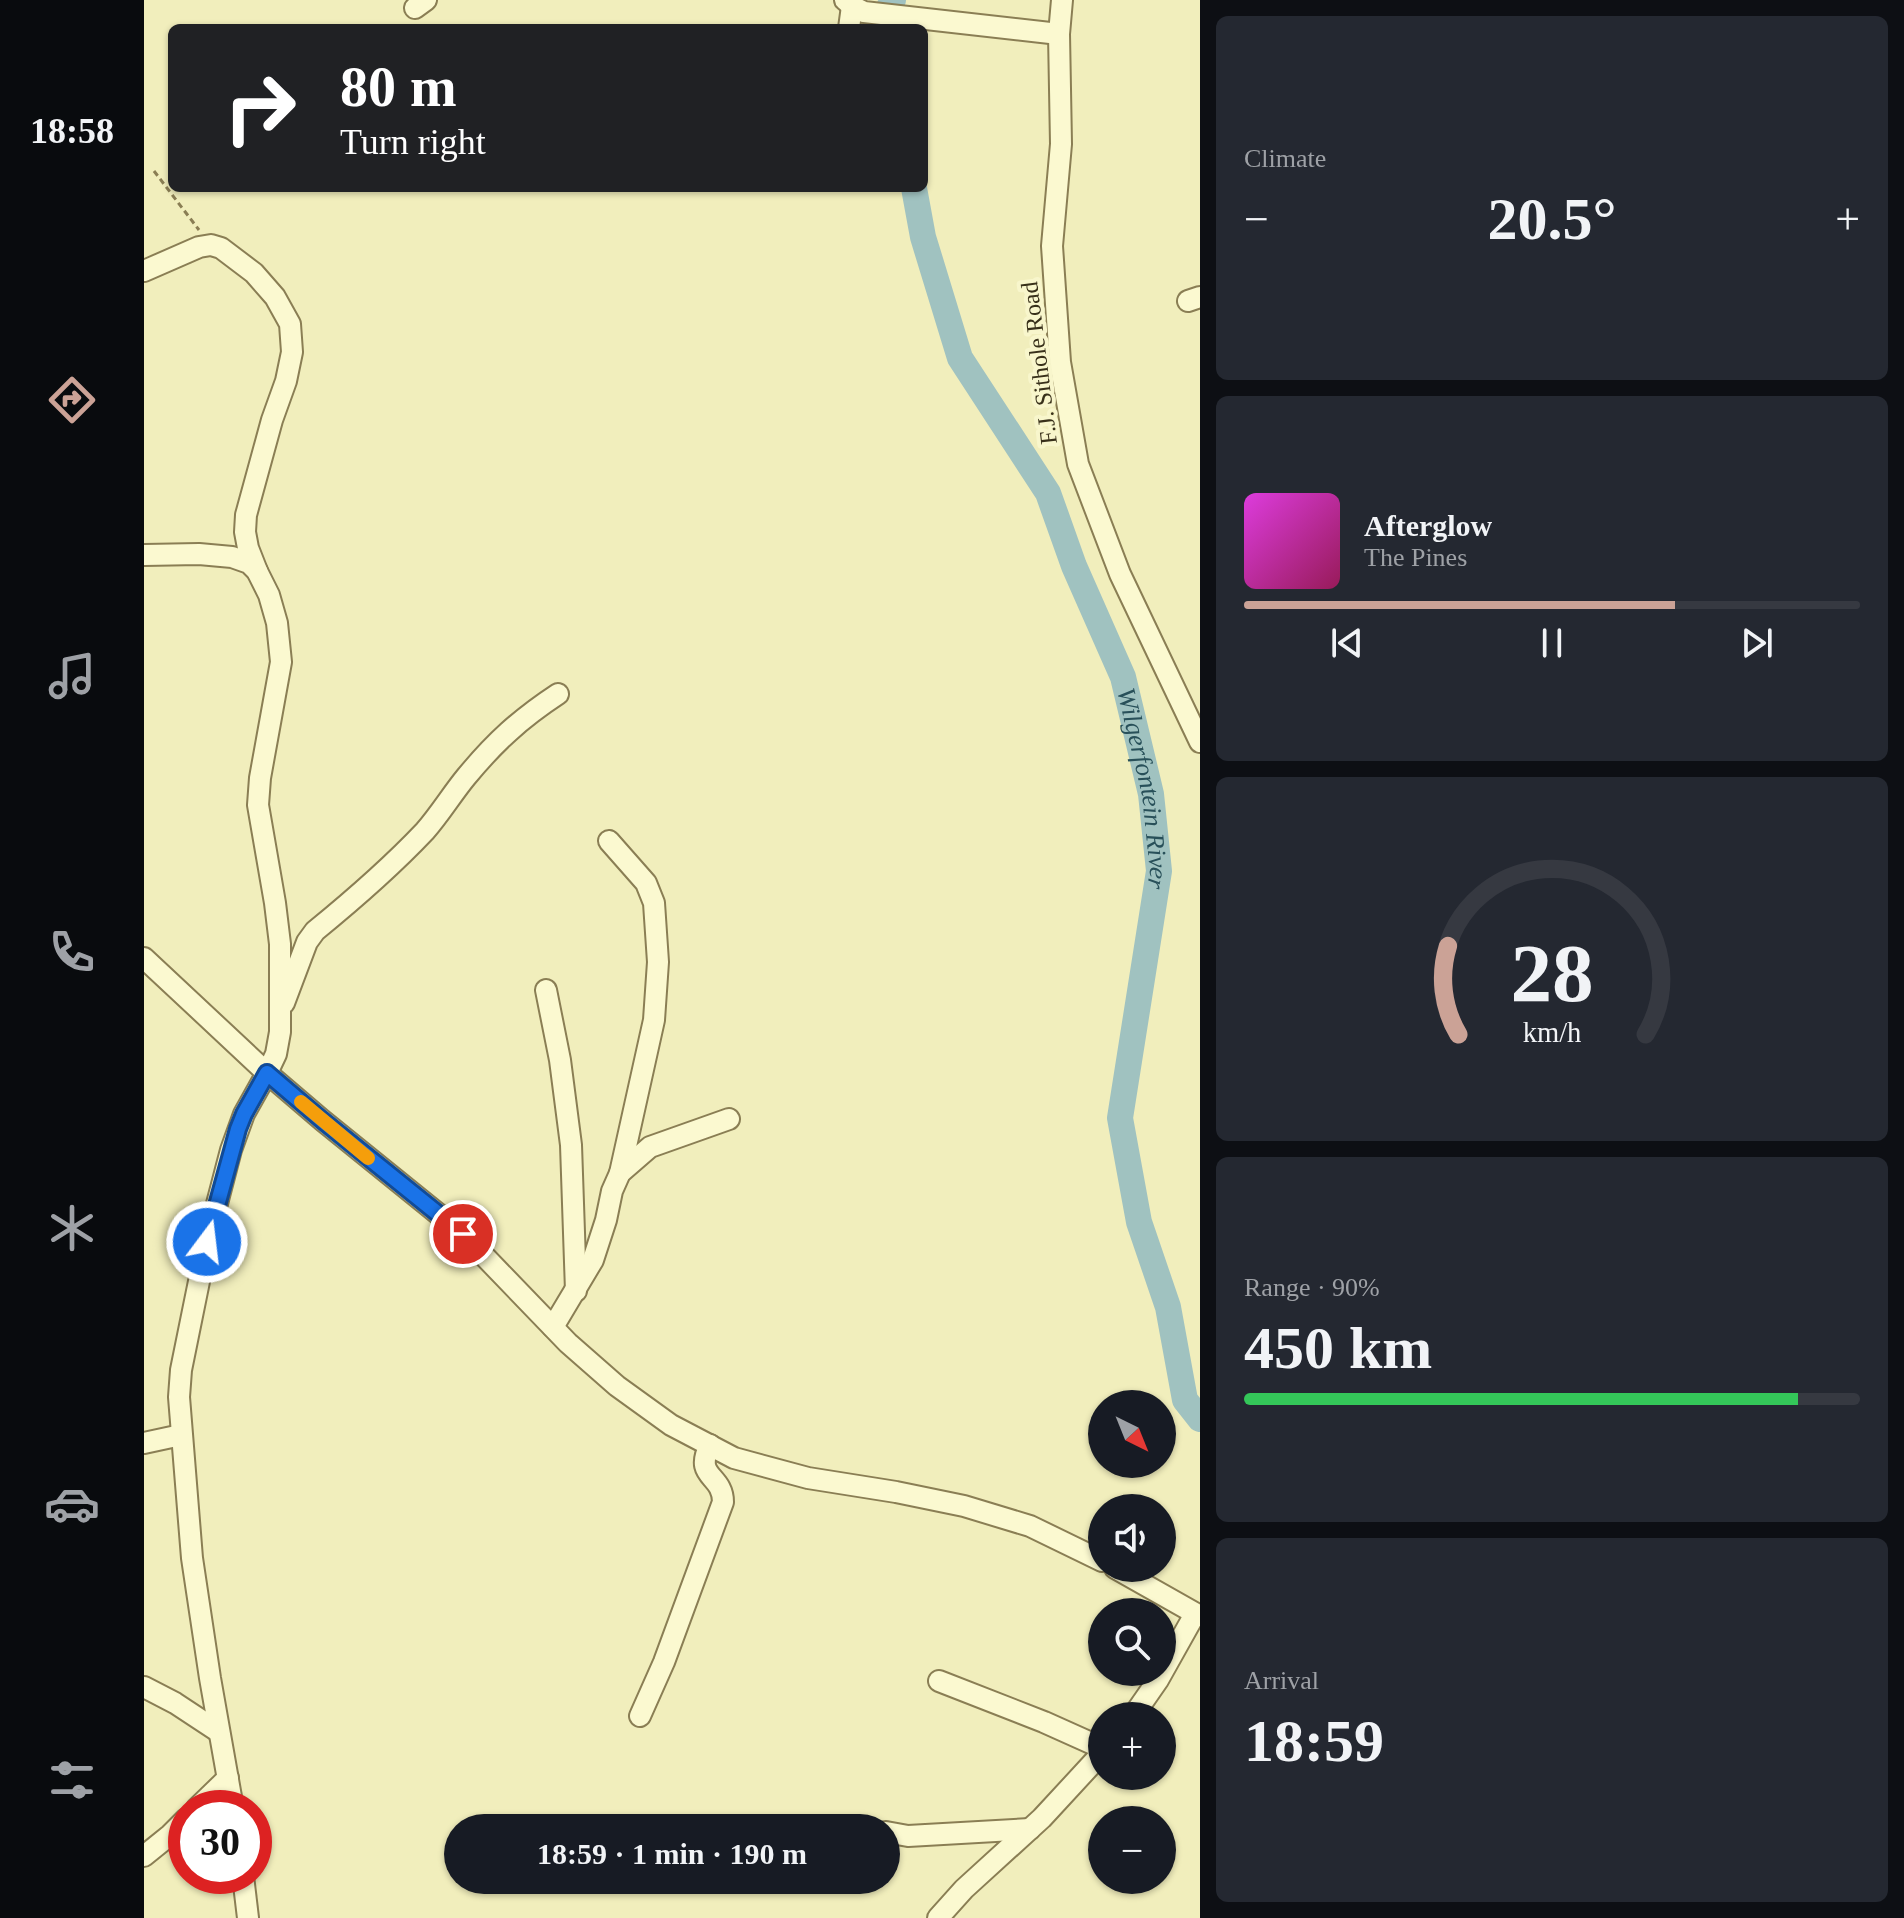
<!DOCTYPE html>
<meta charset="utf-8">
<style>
body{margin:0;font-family:"Times New Roman",serif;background:#242831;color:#f1f3f6;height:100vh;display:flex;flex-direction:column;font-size:30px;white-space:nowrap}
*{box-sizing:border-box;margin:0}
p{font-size:26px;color:#9ea1a6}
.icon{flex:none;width:44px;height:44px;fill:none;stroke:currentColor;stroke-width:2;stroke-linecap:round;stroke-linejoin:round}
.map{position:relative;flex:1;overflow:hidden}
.details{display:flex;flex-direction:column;gap:16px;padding:16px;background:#0d0f14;width:704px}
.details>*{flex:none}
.guide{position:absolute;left:24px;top:24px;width:760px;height:168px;border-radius:12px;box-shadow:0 2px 6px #0004;background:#202124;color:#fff;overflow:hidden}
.needle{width:52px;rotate:137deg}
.buttons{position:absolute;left:944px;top:1390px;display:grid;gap:16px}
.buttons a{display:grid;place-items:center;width:88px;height:88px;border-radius:50%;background:#171b24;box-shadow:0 2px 6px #0004;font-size:40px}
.speed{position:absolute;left:24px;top:1790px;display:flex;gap:16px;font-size:40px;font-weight:700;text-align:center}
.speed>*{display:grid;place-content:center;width:104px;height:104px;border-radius:50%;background:#171b24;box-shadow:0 2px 6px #0004;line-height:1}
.speed .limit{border:12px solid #d22;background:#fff;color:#111}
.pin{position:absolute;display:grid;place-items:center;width:68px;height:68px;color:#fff;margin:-34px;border:4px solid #fff;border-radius:50%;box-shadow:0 2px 8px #0007}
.me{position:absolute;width:88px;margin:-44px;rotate:15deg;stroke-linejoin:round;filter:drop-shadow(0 0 6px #0008)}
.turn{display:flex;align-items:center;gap:28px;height:168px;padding:0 40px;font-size:36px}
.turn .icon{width:104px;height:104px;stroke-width:2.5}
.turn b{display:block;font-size:56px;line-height:68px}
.big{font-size:60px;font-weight:700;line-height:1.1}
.details .card{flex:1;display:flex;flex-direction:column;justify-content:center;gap:12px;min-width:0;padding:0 28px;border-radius:12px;background:#242831}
.details .dial{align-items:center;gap:0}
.dial svg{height:208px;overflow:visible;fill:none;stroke:#363941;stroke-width:7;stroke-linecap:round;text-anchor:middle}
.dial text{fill:#f1f3f6;stroke:none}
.song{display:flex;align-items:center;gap:24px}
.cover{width:96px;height:96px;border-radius:12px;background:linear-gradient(135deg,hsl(300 70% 55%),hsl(330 70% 35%))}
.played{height:8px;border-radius:4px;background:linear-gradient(90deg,#cba296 70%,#363941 70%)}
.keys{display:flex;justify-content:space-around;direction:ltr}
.heat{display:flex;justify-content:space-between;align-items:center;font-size:44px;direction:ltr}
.charge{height:12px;border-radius:6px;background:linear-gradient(90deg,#34c759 90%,#363941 0)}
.trip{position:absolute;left:300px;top:1814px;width:456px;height:80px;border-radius:40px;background:#171b24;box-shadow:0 2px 6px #0004;font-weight:700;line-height:80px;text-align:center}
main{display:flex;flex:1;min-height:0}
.tabs{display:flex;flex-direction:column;width:144px;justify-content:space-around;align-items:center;background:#090b0e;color:#9ea1a6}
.tabs .icon{width:56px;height:56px}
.tabs .current{color:#cba296}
.tabs b{font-size:36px;color:#f1f3f6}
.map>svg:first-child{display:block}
</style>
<main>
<nav class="tabs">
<b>18:58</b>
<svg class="icon current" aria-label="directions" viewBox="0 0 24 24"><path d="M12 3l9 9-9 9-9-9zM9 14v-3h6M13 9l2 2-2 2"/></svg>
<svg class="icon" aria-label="music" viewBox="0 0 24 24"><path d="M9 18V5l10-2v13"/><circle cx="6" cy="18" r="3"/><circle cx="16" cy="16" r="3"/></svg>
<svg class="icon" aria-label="phone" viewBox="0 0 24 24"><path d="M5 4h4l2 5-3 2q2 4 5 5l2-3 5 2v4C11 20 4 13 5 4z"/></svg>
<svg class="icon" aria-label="climate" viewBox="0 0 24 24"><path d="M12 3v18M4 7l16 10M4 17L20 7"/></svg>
<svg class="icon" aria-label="car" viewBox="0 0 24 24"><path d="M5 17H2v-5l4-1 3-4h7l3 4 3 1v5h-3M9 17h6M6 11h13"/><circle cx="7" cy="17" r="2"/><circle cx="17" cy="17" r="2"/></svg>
<svg class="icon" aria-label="filters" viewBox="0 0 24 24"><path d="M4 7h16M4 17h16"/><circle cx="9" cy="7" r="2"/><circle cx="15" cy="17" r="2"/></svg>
</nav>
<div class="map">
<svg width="1056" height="1918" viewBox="0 0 1056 1918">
<rect width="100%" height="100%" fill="#f1eebc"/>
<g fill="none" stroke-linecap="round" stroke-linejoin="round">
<!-- river -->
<g stroke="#a0c2c0" stroke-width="26">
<polyline points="734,28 749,0"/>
<path id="s1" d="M770,188L779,237L816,358L904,493L930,566L979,677L1007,794L1015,871L976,1118L995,1222L1024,1307L1041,1400L1056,1419"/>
</g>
<defs>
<g id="minor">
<polyline points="701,0 708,6 720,12 915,34"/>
<polyline points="918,0 915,34 917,144 908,246 916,362 934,464 976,574 1056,742"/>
<polyline points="271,8 282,0"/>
<polyline points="705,28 708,6"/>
<polyline points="0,271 55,247 67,245 77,248 110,273 131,297 146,324 148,352 142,381 128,420 102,515 101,532 104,548 113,571"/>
<polyline points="1044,301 1056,297"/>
<polyline points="0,555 55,554 88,557 105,563 113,571 125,595 133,623 137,662 116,778 114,805 131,903 136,944 136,1032 132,1054 123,1073 100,1114 87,1150 63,1242 37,1370 35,1397 48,1558 66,1678 89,1808"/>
<polyline points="465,841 502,883 510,903 514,962 510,1020 476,1173"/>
<polyline points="0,958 123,1073 178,1120 319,1234 424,1343 473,1386 527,1425 590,1458 664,1478 752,1492 820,1506 886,1526 958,1561"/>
<polyline points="402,990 416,1060 427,1145 432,1291"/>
<path d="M140,1003L163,942L171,931C209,900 247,867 281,831C296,814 308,794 322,777C351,742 376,719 414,694"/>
<polyline points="409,1327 449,1260 462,1220 468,1191 476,1173 506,1147 585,1119"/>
<polyline points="0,1443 37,1435"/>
<polyline points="971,1568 1056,1616"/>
<polyline points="795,1681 900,1722 958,1748"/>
<polyline points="0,1687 31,1703 75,1732"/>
<path d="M496,1716L520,1662L579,1502C579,1474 549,1478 566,1445"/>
<polyline points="989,1716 1014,1680 1051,1614"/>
<polyline points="53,1808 84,1778"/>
<polyline points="716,1828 718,1828"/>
<polyline points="742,1832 764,1836 886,1829"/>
<polyline points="0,1856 26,1835 42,1819"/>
<polyline points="99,1876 104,1918"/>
<polyline points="794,1918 820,1889 898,1818 958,1753"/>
</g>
</defs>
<!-- minor casing -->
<use href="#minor" stroke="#8a7e54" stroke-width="24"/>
<!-- path -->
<polyline stroke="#8a7e54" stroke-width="3" stroke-dasharray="6 4" stroke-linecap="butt" points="10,171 55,230"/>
<!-- minor -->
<use href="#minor" stroke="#fbf9d0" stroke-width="20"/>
</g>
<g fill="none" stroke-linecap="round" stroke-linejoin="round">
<defs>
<polyline id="route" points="63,1242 94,1129 100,1114 123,1073 178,1120 319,1234"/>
</defs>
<!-- route casing -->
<use href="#route" stroke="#114b97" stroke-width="20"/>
<!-- route -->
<use href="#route" stroke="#1a73e8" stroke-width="14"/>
<!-- slow -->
<polyline stroke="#f59e0b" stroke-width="14" points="157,1102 224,1158"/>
</g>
<g text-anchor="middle" stroke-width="8" stroke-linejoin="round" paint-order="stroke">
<!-- street labels -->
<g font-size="24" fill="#38301a" stroke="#f8f6cc">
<text transform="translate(895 363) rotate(-97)" y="8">F.J. Sithole Road</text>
</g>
<!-- water labels -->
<g font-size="26" font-style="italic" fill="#285059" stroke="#f8f6cc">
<text dy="9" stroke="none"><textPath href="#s1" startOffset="650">Wilgerfontein River</textPath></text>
</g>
</g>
</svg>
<div class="buttons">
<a><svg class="needle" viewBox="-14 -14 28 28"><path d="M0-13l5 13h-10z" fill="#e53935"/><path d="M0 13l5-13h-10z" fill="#9ea1a6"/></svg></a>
<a><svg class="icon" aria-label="sound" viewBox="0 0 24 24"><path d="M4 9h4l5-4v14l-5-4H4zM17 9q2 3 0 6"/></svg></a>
<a><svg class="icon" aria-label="search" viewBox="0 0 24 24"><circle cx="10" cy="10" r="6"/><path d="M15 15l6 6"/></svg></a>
<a>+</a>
<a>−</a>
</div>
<div class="speed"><div class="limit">30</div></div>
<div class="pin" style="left:319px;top:1234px;background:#d93025"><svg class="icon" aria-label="arrive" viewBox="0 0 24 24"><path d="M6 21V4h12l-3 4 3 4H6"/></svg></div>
<svg class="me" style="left:63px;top:1242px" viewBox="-20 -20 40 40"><circle r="17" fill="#1a73e8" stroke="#fff" stroke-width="3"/><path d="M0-11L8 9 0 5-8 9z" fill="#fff"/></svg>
<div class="trip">18:59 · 1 min · 190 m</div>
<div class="guide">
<div class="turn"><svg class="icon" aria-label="right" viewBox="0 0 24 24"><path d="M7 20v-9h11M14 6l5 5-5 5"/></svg><div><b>80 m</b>Turn right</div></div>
</div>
</div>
<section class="details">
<div class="card"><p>Climate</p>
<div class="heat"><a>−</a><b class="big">20.5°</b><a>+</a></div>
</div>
<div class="card">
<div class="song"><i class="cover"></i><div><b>Afterglow</b><p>The Pines</p></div></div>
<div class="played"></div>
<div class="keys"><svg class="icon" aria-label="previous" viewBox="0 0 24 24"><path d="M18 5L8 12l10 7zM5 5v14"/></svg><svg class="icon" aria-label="pause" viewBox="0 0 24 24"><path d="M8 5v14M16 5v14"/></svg><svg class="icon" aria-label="next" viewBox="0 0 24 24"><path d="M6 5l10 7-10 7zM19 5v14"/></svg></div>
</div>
<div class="card dial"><svg viewBox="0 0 100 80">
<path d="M14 69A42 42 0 1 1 86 69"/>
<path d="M14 69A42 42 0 0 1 10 35" stroke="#cba296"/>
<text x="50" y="56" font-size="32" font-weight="700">28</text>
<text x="50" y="72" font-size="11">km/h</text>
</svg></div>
<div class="card"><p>Range · 90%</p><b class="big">450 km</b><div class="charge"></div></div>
<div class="card"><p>Arrival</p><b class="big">18:59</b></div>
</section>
</main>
